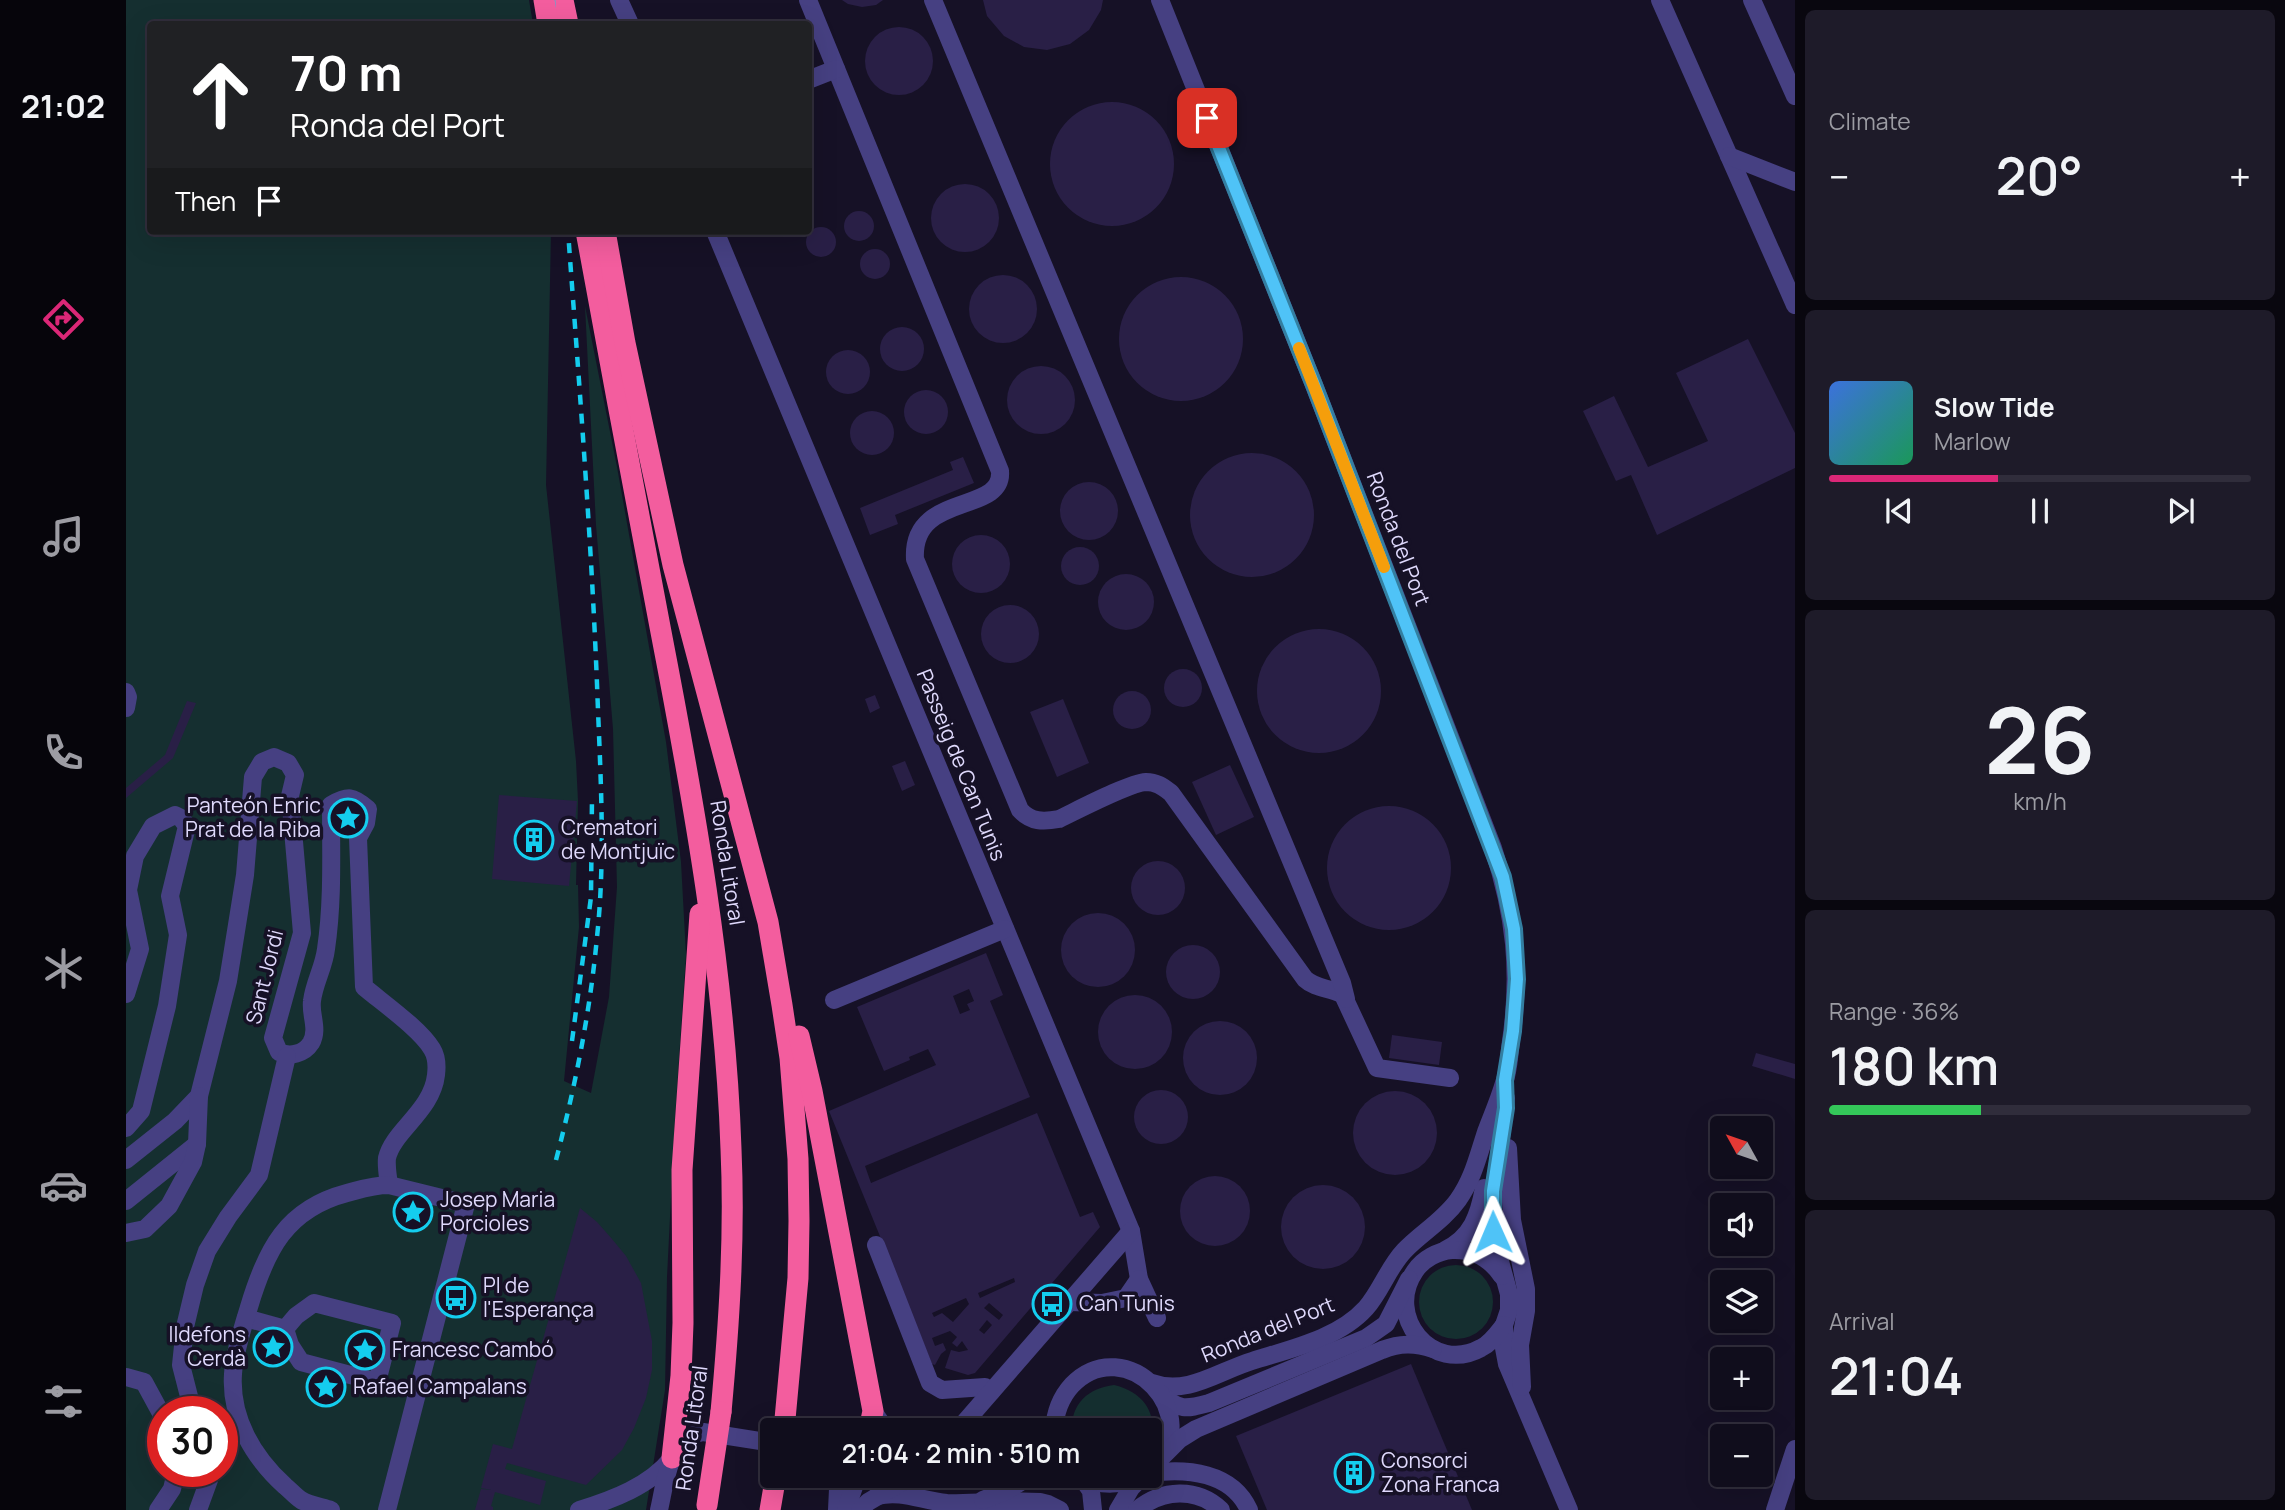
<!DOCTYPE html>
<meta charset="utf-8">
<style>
body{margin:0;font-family:Manrope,sans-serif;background:#1e1b29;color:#f1f3f6;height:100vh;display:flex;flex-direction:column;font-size:26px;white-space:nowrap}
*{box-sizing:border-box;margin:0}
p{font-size:23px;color:#9c9ca3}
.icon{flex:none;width:38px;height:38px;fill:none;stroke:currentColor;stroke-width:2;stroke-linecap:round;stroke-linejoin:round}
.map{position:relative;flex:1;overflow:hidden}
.details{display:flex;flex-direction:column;gap:10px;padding:10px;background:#09070f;width:490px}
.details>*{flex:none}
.banner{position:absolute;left:21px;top:21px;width:665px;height:214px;border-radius:7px;box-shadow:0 7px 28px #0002,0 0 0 2px #302d3b;background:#202124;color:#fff;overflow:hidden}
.needle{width:46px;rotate:310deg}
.controls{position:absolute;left:1584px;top:1116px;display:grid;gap:14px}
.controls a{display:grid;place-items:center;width:63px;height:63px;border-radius:7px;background:#100d1c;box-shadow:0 7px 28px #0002,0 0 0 2px #302d3b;font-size:35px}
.speed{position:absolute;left:21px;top:1396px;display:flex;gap:14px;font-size:35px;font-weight:700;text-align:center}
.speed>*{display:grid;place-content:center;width:91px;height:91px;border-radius:50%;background:#100d1c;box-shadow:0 7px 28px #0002,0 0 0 2px #302d3b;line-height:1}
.speed .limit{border:10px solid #d22;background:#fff;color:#111}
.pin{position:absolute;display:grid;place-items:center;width:60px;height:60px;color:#fff;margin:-30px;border-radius:14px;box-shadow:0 4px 10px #0006}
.me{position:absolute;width:77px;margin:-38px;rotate:359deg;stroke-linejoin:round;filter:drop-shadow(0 0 5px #0008)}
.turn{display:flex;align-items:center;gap:24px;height:147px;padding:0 28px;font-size:32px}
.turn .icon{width:91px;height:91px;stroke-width:2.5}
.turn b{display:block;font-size:49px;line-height:60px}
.then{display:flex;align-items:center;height:66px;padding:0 28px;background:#0003;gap:14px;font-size:26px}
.big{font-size:52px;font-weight:600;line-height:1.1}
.details .widget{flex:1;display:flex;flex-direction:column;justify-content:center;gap:10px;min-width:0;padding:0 24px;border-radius:10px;background:#1e1b29}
.details .dial{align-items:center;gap:0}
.dial b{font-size:91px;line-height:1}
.song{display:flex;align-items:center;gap:21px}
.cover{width:84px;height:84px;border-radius:10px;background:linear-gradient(135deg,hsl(220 70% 55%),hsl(150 70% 35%))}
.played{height:7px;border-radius:4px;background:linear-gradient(90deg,#db2777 40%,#302d3b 40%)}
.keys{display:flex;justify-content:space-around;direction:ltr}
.heat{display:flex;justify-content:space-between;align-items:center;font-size:38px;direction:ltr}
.charge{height:10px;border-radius:5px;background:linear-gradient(90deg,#34c759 36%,#302d3b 0)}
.trip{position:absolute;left:634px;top:1418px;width:402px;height:70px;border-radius:7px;background:#100d1c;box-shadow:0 7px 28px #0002,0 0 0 2px #302d3b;font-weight:600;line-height:70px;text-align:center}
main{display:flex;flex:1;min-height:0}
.tabs{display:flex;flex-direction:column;width:126px;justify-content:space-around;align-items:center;background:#06050b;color:#9c9ca3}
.tabs .icon{width:49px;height:49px}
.tabs .on{color:#db2777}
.tabs b{font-size:32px;color:#f1f3f6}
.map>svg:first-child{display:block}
</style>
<main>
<nav class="tabs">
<b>21:02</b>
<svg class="icon on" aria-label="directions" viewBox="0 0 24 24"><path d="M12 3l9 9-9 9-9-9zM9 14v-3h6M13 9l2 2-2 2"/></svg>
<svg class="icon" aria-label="music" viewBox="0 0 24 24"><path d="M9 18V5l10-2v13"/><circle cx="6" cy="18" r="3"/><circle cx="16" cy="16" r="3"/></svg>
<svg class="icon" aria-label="phone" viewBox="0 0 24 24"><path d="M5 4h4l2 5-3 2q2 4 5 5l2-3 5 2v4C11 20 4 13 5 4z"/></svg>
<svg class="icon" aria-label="climate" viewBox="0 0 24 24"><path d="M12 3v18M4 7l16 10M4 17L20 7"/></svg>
<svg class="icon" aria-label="car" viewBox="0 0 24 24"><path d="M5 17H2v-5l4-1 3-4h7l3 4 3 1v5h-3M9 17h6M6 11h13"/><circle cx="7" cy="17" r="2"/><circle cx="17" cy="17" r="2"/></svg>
<svg class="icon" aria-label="filters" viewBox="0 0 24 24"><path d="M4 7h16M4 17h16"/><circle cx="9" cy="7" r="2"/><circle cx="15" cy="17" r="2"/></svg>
</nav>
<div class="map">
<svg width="1669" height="1510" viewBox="0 0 1669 1510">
<rect width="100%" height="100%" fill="#161126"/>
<!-- green -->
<g fill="#152f30" fill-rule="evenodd">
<path d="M0,0H403L407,24H24V231H425L420,485L450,761L452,801L450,885H452L453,927L438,1081L465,1093L483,997L491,887L487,729L470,525L459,306L491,467L540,742L555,862L560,955L549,1118L541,1277L539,1390L520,1510H0ZM37,1412H96V1472H37Z"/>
<circle cx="1330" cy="1302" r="37"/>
<path d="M988,1385C1015,1391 1033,1412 1024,1440V1430H946C945,1403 963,1388 988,1385Z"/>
</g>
<!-- building -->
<g fill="#291f46" fill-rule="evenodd">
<polygon points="716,0 757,0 750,5 736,7 722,4"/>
<polygon points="857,0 977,0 975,10 963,30 944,44 921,50 898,47 878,36 861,16"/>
<circle cx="773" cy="61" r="34"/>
<circle cx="986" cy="164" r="62"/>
<circle cx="839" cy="218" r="34"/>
<circle cx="733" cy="226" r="15"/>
<circle cx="695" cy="242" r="15"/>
<circle cx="749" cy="264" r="15"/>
<circle cx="877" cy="309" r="34"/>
<circle cx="1055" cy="339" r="62"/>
<circle cx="776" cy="349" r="22"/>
<polygon points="1622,339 1669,433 1669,468 1531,535 1505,475 1490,481 1457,411 1488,396 1522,467 1582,441 1550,373"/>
<circle cx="722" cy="372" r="22"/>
<circle cx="915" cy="400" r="34"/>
<circle cx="800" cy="412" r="22"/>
<circle cx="746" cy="433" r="22"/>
<circle cx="1126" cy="515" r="62"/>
<polygon points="837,457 848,483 769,515 772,524 744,535 734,508 827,470 824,462"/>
<circle cx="963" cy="511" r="29"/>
<circle cx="855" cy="564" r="29"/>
<circle cx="954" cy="566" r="19"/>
<circle cx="1000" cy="602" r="28"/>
<circle cx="884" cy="634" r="29"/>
<circle cx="1193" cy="691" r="62"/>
<circle cx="1057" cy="688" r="19"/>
<circle cx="1006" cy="710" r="19"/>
<polygon points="749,695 754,708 744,713 739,699"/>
<polygon points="937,699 963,763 931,777 904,712"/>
<polygon points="61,701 70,703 47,758 0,798 0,788 39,755"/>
<polygon points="779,761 789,785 776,791 766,766"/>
<polygon points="1104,765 1128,817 1090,835 1066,782"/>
<polygon points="373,795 451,801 443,886 366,879"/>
<circle cx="1263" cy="868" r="62"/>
<circle cx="1032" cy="888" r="27"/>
<circle cx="972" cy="950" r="37"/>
<circle cx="1067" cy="972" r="27"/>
<path d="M860,953L877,995L864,1001L904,1097L739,1166L745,1183L911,1113L954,1217L967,1212L974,1227L849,1373L842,1375L819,1368L825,1350L833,1352L842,1350L836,1341L831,1347L826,1343L831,1337L824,1331L806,1338L809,1346L817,1343L820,1350L815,1354L809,1365L806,1364L703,1111L810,1065L802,1049L783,1057L784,1060L758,1071L731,1007ZM843,989L848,1001L841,1004L844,1010L834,1014L827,996ZM888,1278L889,1282L854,1298L852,1293ZM840,1298L843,1304L827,1322L816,1313L808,1317L806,1313ZM863,1303L877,1315L873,1320L858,1308ZM861,1320L866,1325L858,1334L853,1330Z"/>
<circle cx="1009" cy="1032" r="37"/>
<circle cx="1094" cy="1058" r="37"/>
<polygon points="1266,1035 1316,1042 1313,1065 1263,1058"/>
<polygon points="1630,1053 1669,1064 1669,1079 1626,1066"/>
<circle cx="1035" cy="1117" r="27"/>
<circle cx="1269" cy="1133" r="42"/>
<circle cx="1089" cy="1211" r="35"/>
<circle cx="1197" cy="1227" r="42"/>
<polygon points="454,1208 471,1222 486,1239 500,1256 515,1283 526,1341 526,1370 520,1398 508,1428 496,1450 460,1485 381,1463 379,1469 420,1481 414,1505 369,1492 365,1506 367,1507 367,1510 349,1510 355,1489 365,1490 355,1488 367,1444 386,1449"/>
<polygon points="1285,1364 1346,1510 1141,1510 1110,1436"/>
</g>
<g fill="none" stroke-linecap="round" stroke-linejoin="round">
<!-- minor -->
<g stroke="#464082" stroke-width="18">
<polyline points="493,0 504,24"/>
<path d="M682,0L874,471C878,515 785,491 789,559L894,810C905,822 917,822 933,819C952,810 1003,783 1020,782C1031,782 1037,787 1045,793L1179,979C1191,990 1204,987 1217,995L1251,1068L1324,1078"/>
<polyline points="807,0 1216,983 1220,999"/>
<polyline points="1534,0 1669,305"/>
<polyline points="1626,0 1669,96"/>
<polyline points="682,80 710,69"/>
<polyline points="1603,156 1669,182"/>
<polyline points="589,231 1005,1231 1013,1279 1031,1318"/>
<polyline points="0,692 2,697 0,708"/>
<polyline points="0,994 14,949 2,890 9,856 27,826 49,815 55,818 61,826 44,896 52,935 41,1006 15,1111 0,1128"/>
<polyline points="708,1000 879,929"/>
<polyline points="1380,1098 1366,1211 1370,1247 1383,1294 1383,1310 1378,1325 1378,1348 1381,1364 1443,1510"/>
<polyline points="1382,1148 1386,1220 1400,1289 1400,1311 1394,1345 1396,1387"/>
<path d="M0,1160L49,1121L73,1096L102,981L119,875L127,777L136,762L148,757L162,763L169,775L164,796L176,933L147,1038L153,1052C164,1057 178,1054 185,1043C193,1029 184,1015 186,1001C188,983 198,967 200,949C207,902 205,853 205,805C222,795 227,796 242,809L240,823L232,838L238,987C257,1003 294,1029 306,1049C311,1057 311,1067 310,1075C306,1111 267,1131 261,1158C260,1167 262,1176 263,1185"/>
<polyline points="0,1201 71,1144"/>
<polyline points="0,1233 19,1229 43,1206 67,1162 71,1144 73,1096"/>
<polyline points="750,1245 804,1383 816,1390 859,1387 865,1392"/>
<path d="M1319,1250C1346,1237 1353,1215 1358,1188"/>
<path d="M1376,1276C1364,1258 1348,1249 1326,1250C1312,1251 1297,1259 1289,1271C1258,1316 1306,1375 1355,1348C1365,1343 1371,1334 1378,1325"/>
<polyline points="943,1302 976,1303 1000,1298 1013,1279"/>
<polyline points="120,1318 159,1329 164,1345 175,1362 251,1382 266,1323 188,1303 170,1316 159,1329"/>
<polyline points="0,1377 18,1382 37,1417"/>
<path d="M1026,1383C1061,1396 1093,1371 1126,1361C1164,1349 1212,1339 1240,1308C1255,1291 1262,1268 1278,1251C1295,1233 1317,1221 1332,1200C1347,1179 1352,1156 1360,1132C1366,1116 1373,1100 1378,1083C1383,1070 1383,1055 1385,1041C1395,972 1389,915 1367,848L1188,385L1034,0"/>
<path d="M1035,1394C1053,1411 1060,1409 1083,1403L1240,1338L1260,1324L1283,1279"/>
<polyline points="747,1411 760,1430"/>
<polyline points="67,1412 55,1365 59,1327 69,1285 81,1251 102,1217 133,1175 161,1056"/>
<polyline points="832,1430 1005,1231"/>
<path d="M928,1430C929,1413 935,1397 946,1385C999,1330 1084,1415 1024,1470"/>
<path d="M1034,1459L1054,1439L1070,1429L1256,1350C1274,1343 1289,1343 1307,1349"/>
<path d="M1024,1473C1061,1468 1106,1472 1123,1510"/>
<polyline points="707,1475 712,1489 711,1510"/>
<polyline points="824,1475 850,1475"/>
<polyline points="954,1475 965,1491 967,1510"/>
<path d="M955,1475C976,1488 996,1485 1017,1475"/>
<path d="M751,1496C776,1490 796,1501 821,1503C852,1504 883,1500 914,1502L922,1504L934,1510"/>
<polyline points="857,1500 880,1491 906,1475"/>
<polyline points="32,1510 46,1489 50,1472"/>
<polyline points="72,1510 83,1480 84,1472"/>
<path d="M205,1510C196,1507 183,1505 175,1500C169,1496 164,1490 159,1486C127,1457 104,1418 107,1374C108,1354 117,1326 123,1307C140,1250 160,1209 221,1193C236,1189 248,1185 263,1185L340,1204L261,1510"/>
<path d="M453,1510C486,1500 524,1486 546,1458"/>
<path d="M533,1510C540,1480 542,1439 577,1432L646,1443"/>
<polyline points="720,1510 732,1475"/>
<polyline points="734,1510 742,1502 788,1475"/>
<polyline points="992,1510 1005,1488 1014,1479"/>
<path d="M1011,1510C1036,1489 1071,1487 1095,1510"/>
<polyline points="1649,1510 1669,1449"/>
</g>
<!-- highway -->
<g stroke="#f35d9e" stroke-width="21">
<polyline points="437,0 442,24"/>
<path d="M460,231C484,365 510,498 535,632C568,803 599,974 605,1149C609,1237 603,1325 595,1412"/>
<polyline points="479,231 499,343 547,565 642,922 656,1005 664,1058 672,1159 673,1221 672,1278 658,1430"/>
<polyline points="673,1036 686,1091 747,1411 743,1430"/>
<polyline points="546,1458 555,1376 557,1323 556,1170 574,914"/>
<polyline points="644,1510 650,1475"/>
</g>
<!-- rail -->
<g stroke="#14cdee" stroke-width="4.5" stroke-dasharray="10 9" stroke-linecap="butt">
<polyline points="427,0 429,24"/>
<polyline points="446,1041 465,897 466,797"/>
<path d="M430,1160C449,1087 464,1013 471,937C480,853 474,769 471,684C465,533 453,382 442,231"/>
</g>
<!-- highway-bridge -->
<g stroke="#f35d9e" stroke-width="21">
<polyline points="418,0 422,24"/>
<polyline points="581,1505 595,1412"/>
</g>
</g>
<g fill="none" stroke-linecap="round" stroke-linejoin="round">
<defs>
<polyline id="route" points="1081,118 1188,385 1377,877 1388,929 1391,979 1387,1031 1379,1080 1380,1108 1367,1191 1367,1232"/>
</defs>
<!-- route casing -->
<use href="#route" stroke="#337fa1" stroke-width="18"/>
<!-- route -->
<use href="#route" stroke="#4fc3f7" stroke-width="12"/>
<!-- slow -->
<polyline stroke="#f59e0b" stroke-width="12" points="1173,348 1258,567"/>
</g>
<!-- icons -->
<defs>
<symbol id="sight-ring" viewBox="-11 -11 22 22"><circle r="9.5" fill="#161126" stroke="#14cdee" stroke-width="1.5"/><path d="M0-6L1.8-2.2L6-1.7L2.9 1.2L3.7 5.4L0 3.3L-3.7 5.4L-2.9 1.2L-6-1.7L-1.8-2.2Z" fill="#14cdee"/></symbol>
<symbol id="building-ring" viewBox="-11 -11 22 22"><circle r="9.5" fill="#161126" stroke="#14cdee" stroke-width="1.5"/><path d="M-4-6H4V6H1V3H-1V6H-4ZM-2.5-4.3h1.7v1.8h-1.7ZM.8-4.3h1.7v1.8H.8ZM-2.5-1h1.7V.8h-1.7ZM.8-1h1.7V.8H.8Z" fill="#14cdee"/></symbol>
<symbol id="bus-ring" viewBox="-11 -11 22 22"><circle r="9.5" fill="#161126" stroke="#14cdee" stroke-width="1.5"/><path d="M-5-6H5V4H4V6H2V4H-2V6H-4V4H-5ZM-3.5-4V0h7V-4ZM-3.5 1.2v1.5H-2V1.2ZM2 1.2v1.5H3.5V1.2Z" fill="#14cdee"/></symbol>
</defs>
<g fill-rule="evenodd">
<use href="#sight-ring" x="200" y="796" width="44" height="44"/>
<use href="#building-ring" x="386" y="818" width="44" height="44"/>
<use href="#sight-ring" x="265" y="1190" width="44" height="44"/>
<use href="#bus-ring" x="308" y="1276" width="44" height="44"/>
<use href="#bus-ring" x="904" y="1282" width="44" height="44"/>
<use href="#sight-ring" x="125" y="1325" width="44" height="44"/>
<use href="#sight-ring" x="217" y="1328" width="44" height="44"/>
<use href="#sight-ring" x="178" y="1365" width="44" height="44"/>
<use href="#building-ring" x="1206" y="1451" width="44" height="44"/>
</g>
<g text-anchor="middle" stroke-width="7" stroke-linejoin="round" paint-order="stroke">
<!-- street labels -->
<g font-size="21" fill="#dfd9fc" stroke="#161126">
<text transform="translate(1272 539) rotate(69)" y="7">Ronda del Port</text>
<text transform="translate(835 765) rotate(68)" y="7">Passeig de Can Tunis</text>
<text transform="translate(601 863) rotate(81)" y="7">Ronda Litoral</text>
<text transform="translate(139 977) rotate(-76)" y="7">Sant Jordi</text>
<text transform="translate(1142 1330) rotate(-22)" y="7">Ronda del Port</text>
<text transform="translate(566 1428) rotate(-82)" y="7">Ronda Litoral</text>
</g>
<!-- poi labels -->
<g font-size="21" fill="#dfd9fc" stroke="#161126" text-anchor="start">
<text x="195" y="813" text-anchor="end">Panteón Enric<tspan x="195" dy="24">Prat de la Riba</tspan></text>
<text x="435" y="835">Crematori<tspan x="435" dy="24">de Montjuïc</tspan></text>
<text x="314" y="1207">Josep Maria<tspan x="314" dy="24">Porcioles</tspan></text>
<text x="357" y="1293">Pl de<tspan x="357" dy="24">l'Esperança</tspan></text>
<text x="953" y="1311">Can Tunis</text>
<text x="120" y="1342" text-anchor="end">Ildefons<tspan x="120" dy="24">Cerdà</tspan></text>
<text x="266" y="1357">Francesc Cambó</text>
<text x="227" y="1394">Rafael Campalans</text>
<text x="1255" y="1468">Consorci<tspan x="1255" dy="24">Zona Franca</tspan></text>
</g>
</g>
</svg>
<div class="controls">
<a><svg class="needle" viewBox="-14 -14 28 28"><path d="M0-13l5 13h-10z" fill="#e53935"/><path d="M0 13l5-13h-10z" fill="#9c9ca3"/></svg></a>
<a><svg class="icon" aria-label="sound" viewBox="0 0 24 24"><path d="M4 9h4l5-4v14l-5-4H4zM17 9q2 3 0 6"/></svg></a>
<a><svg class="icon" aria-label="layers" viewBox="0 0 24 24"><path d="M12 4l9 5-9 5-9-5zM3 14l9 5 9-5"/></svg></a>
<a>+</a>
<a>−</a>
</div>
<div class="speed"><div class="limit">30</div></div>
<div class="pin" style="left:1081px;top:118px;background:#d93025"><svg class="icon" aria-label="arrive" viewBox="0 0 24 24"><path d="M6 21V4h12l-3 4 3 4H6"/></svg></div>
<svg class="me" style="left:1367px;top:1232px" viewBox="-20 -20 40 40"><path d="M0-17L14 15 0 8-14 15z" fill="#4fc3f7" stroke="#fff" stroke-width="4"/></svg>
<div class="trip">21:04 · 2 min · 510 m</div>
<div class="banner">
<div class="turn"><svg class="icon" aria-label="ahead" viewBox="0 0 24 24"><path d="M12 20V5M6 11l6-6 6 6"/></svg><div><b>70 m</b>Ronda del Port</div></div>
<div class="then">Then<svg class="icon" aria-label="arrive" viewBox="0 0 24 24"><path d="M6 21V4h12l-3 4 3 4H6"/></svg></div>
</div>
</div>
<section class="details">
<div class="widget"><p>Climate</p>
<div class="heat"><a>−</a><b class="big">20°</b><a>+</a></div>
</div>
<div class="widget">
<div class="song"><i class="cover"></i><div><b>Slow Tide</b><p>Marlow</p></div></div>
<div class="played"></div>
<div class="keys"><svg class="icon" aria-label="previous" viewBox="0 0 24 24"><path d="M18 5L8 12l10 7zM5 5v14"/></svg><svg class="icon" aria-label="pause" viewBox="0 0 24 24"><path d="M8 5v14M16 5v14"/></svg><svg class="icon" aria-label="next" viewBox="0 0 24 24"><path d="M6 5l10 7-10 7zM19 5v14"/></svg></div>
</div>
<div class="widget dial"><b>26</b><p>km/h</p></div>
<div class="widget"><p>Range · 36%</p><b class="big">180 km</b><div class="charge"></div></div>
<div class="widget"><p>Arrival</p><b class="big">21:04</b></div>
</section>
</main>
